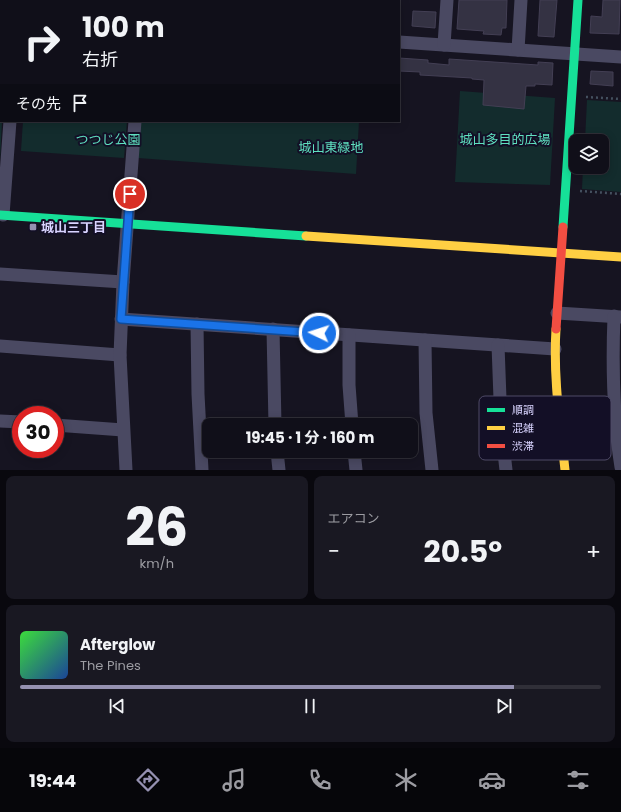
<!DOCTYPE html>
<html lang="ja">
<meta charset="utf-8">
<style>
body{margin:0;font-family:Poppins,"Noto Sans JP",sans-serif;background:#191822;color:#f1f3f6;height:100vh;display:flex;flex-direction:column;font-size:15px;white-space:nowrap}
*{box-sizing:border-box;margin:0}
p{font-size:13px;color:#9c9ca2}
.icon{flex:none;width:22px;height:22px;fill:none;stroke:currentColor;stroke-width:2;stroke-linecap:round;stroke-linejoin:round}
.map{position:relative;height:470px;overflow:hidden}
.sheet{display:flex;flex-direction:column;gap:6px;padding:6px;background:#09080e;flex:1}
.sheet>*{flex:none}
.hud{position:absolute;left:0px;top:0px;width:400px;height:122px;box-shadow:0 2px 10px #0003,0 0 0 1px #302f38;background:#100f19;color:#f1f3f6;overflow:hidden}
.controls{position:absolute;left:569px;top:134px;display:grid;gap:8px}
.controls a{display:grid;place-items:center;width:40px;height:40px;border-radius:8px;background:#100f19;box-shadow:0 2px 10px #0003,0 0 0 1px #302f38;font-size:20px}
.speed{position:absolute;left:12px;top:406px;display:flex;gap:8px;font-size:20px;font-weight:700;text-align:center}
.speed>*{display:grid;place-content:center;width:52px;height:52px;border-radius:50%;background:#100f19;box-shadow:0 2px 10px #0003,0 0 0 1px #302f38;line-height:1}
.speed .limit{border:6px solid #d22;background:#fff;color:#111}
.pin{position:absolute;display:grid;place-items:center;width:34px;height:34px;color:#fff;margin:-17px;border:2px solid #fff;border-radius:50%;box-shadow:0 1px 4px #0007}
.me{position:absolute;width:44px;margin:-22px;rotate:274deg;stroke-linejoin:round;filter:drop-shadow(0 0 3px #0008)}
.turn{display:flex;align-items:center;gap:14px;height:84px;padding:0 16px;font-size:18px}
.turn .icon{width:52px;height:52px;stroke-width:2.5}
.turn b{display:block;font-size:28px;line-height:34px}
.then{display:flex;align-items:center;height:38px;padding:0 16px;background:#0003;gap:8px;font-size:15px}
.big{font-size:30px;font-weight:700;line-height:1.1}
.sheet .card{flex:1;display:flex;flex-direction:column;justify-content:center;gap:6px;min-width:0;padding:0 14px;border-radius:8px;background:#191822}
.sheet .dial{align-items:center;gap:0}
.dial b{font-size:52px;line-height:1}
.song{display:flex;align-items:center;gap:12px}
.cover{width:48px;height:48px;border-radius:6px;background:linear-gradient(135deg,hsl(120 70% 55%),hsl(220 70% 35%))}
.played{height:4px;border-radius:2px;background:linear-gradient(90deg,#9591b1 85%,#302f38 85%)}
.keys{display:flex;justify-content:space-around;direction:ltr}
.heat{display:flex;justify-content:space-between;align-items:center;font-size:22px;direction:ltr}
.sheet .tiles{flex:1;display:grid;gap:6px;grid-template-columns:1fr 1fr}
.card:last-child{grid-column:span 2}
.trip{position:absolute;left:202px;top:418px;width:216px;height:40px;border-radius:8px;background:#100f19;box-shadow:0 2px 10px #0003,0 0 0 1px #302f38;font-weight:700;line-height:40px;text-align:center}
.tabs{display:flex;height:64px;justify-content:space-around;align-items:center;background:#06060a;color:#9c9ca2}
.tabs .icon{width:28px;height:28px}
.tabs .active{color:#9591b1}
.tabs b{font-size:18px;color:#f1f3f6}
.map>svg:first-child{display:block}
</style>
<div class="map">
<svg width="621" height="470" viewBox="0 0 621 470">
<rect width="100%" height="100%" fill="#161421"/>
<!-- green -->
<g fill="#132c2d">
<polygon points="0,29 1,121 2,121 0,160"/>
<polygon points="460,91 555,98 550,185 455,182"/>
<polygon points="587,100 621,102 621,192 582,189 583,167 602,167 602,141 585,141"/>
<polygon points="23,121 127,121 124,158 21,151"/>
<polygon points="140,121 359,121 356,174 138,158"/>
</g>
<!-- building -->
<g fill="#343243" stroke="#433f54">
<polygon points="459,0 507,0 506,28 502,28 501,35 483,34 484,31 457,29"/>
<polygon points="540,0 557,0 554,37 538,36"/>
<polygon points="603,0 620,0 619,34 590,33 591,16 602,17"/>
<polygon points="413,11 436,12 435,28 412,26"/>
<polygon points="399,58 428,60 428,63 449,65 449,59 538,65 538,62 553,63 552,85 535,84 535,86 526,86 524,109 483,105 484,80 472,79 472,78 420,75 420,72 399,71"/>
<polygon points="591,71 613,72 613,86 590,84"/>
</g>
<g fill="none" stroke-linecap="round" stroke-linejoin="round">
<!-- path -->
<g stroke="#44505f" stroke-width="2.5" stroke-dasharray="2 3" stroke-linecap="butt">
<polyline points="586,97 621,99"/>
<polyline points="580,191 621,194"/>
</g>
<!-- street -->
<g stroke="#4a4962" stroke-width="13">
<polyline points="18,1 18,0"/>
<polyline points="143,1 143,0"/>
<polyline points="399,42 621,57"/>
<polyline points="444,45 447,0"/>
<polyline points="518,50 521,0"/>
<polyline points="3,215 10,121"/>
<polyline points="0,274 123,282"/>
<polyline points="557,313 621,317"/>
<path d="M614,316C612,367 613,417 621,467"/>
<polyline points="121,319 555,349"/>
<polyline points="197,324 198,394 202,470"/>
<polyline points="273,329 275,425"/>
<polyline points="349,335 349,385 352,425"/>
<polyline points="425,340 426,413 432,470"/>
<polyline points="498,345 501,426 506,470"/>
<polyline points="0,346 120,355"/>
<polyline points="0,421 21,422"/>
<polyline points="55,425 123,430"/>
<polyline points="277,451 279,470"/>
<polyline points="354,451 356,470"/>
<polyline points="126,470 120,355 123,282 135,121"/>
</g>
<!-- fast -->
<g stroke="#16e098" stroke-width="9">
<polyline points="0,215 306,236"/>
<polyline points="563,227 578,0"/>
</g>
<!-- slow -->
<g stroke="#ffcf43" stroke-width="9">
<polyline points="306,236 621,257"/>
<path d="M556,329C553,376 560,423 565,470"/>
</g>
<!-- jam -->
<polyline stroke="#f24e42" stroke-width="9" points="556,329 563,227"/>
</g>
<g fill="none" stroke-linecap="round" stroke-linejoin="round">
<defs>
<polyline id="route" points="130,194 121,319 319,333"/>
</defs>
<!-- route casing -->
<use href="#route" stroke="#114b97" stroke-width="10"/>
<!-- route -->
<use href="#route" stroke="#1a73e8" stroke-width="7"/>
</g>
<!-- markers -->
<rect fill="#9591b1" stroke="#130f26" stroke-width="1.5" x="29" y="223" width="8" height="8" rx="2"/>
<g text-anchor="middle" stroke-width="4" stroke-linejoin="round" paint-order="stroke">
<!-- park labels -->
<g font-size="13" fill="#5fe0c0" stroke="#130f26">
<text x="108" y="144">つつじ公園</text>
<text x="505" y="144">城山多目的広場</text>
<text x="331" y="152">城山東緑地</text>
</g>
<!-- poi labels -->
<g font-size="13" font-weight="bold" fill="#d9d4ff" stroke="#130f26" text-anchor="start">
<text x="41" y="232">城山三丁目</text>
</g>
</g>
<!-- legend -->
<rect x="479" y="396" width="132" height="64" rx="6" fill="#130f26" stroke="#4e4a67" stroke-width="1"/>
<rect x="487" y="408" width="18" height="4" fill="#16e098"/>
<rect x="487" y="426" width="18" height="4" fill="#ffcf43"/>
<rect x="487" y="444" width="18" height="4" fill="#f24e42"/>
<g font-size="11" fill="#d9d4ff">
<text x="512" y="414">順調</text>
<text x="512" y="432">混雑</text>
<text x="512" y="450">渋滞</text>
</g>
</svg>
<div class="controls">
<a><svg class="icon" aria-label="layers" viewBox="0 0 24 24"><path d="M12 4l9 5-9 5-9-5zM3 14l9 5 9-5"/></svg></a>
</div>
<div class="speed"><div class="limit">30</div></div>
<div class="pin" style="left:130px;top:194px;background:#d93025"><svg class="icon" aria-label="arrive" viewBox="0 0 24 24"><path d="M6 21V4h12l-3 4 3 4H6"/></svg></div>
<svg class="me" style="left:319px;top:333px" viewBox="-20 -20 40 40"><circle r="17" fill="#1a73e8" stroke="#fff" stroke-width="3"/><path d="M0-11L8 9 0 5-8 9z" fill="#fff"/></svg>
<div class="trip">19:45 · 1 分 · 160 m</div>
<div class="hud">
<div class="turn"><svg class="icon" aria-label="right" viewBox="0 0 24 24"><path d="M7 20v-9h11M14 6l5 5-5 5"/></svg><div><b>100 m</b>右折</div></div>
<div class="then">その先<svg class="icon" aria-label="arrive" viewBox="0 0 24 24"><path d="M6 21V4h12l-3 4 3 4H6"/></svg></div>
</div>
</div>
<section class="sheet">
<div class="tiles">
<div class="card dial"><b>26</b><p>km/h</p></div>
<div class="card"><p>エアコン</p>
<div class="heat"><a>−</a><b class="big">20.5°</b><a>+</a></div>
</div>
<div class="card">
<div class="song"><i class="cover"></i><div><b>Afterglow</b><p>The Pines</p></div></div>
<div class="played"></div>
<div class="keys"><svg class="icon" aria-label="previous" viewBox="0 0 24 24"><path d="M18 5L8 12l10 7zM5 5v14"/></svg><svg class="icon" aria-label="pause" viewBox="0 0 24 24"><path d="M8 5v14M16 5v14"/></svg><svg class="icon" aria-label="next" viewBox="0 0 24 24"><path d="M6 5l10 7-10 7zM19 5v14"/></svg></div>
</div>
</div>
</section>
<nav class="tabs">
<b>19:44</b>
<svg class="icon active" aria-label="directions" viewBox="0 0 24 24"><path d="M12 3l9 9-9 9-9-9zM9 14v-3h6M13 9l2 2-2 2"/></svg>
<svg class="icon" aria-label="music" viewBox="0 0 24 24"><path d="M9 18V5l10-2v13"/><circle cx="6" cy="18" r="3"/><circle cx="16" cy="16" r="3"/></svg>
<svg class="icon" aria-label="phone" viewBox="0 0 24 24"><path d="M5 4h4l2 5-3 2q2 4 5 5l2-3 5 2v4C11 20 4 13 5 4z"/></svg>
<svg class="icon" aria-label="climate" viewBox="0 0 24 24"><path d="M12 3v18M4 7l16 10M4 17L20 7"/></svg>
<svg class="icon" aria-label="car" viewBox="0 0 24 24"><path d="M5 17H2v-5l4-1 3-4h7l3 4 3 1v5h-3M9 17h6M6 11h13"/><circle cx="7" cy="17" r="2"/><circle cx="17" cy="17" r="2"/></svg>
<svg class="icon" aria-label="filters" viewBox="0 0 24 24"><path d="M4 7h16M4 17h16"/><circle cx="9" cy="7" r="2"/><circle cx="15" cy="17" r="2"/></svg>
</nav>
